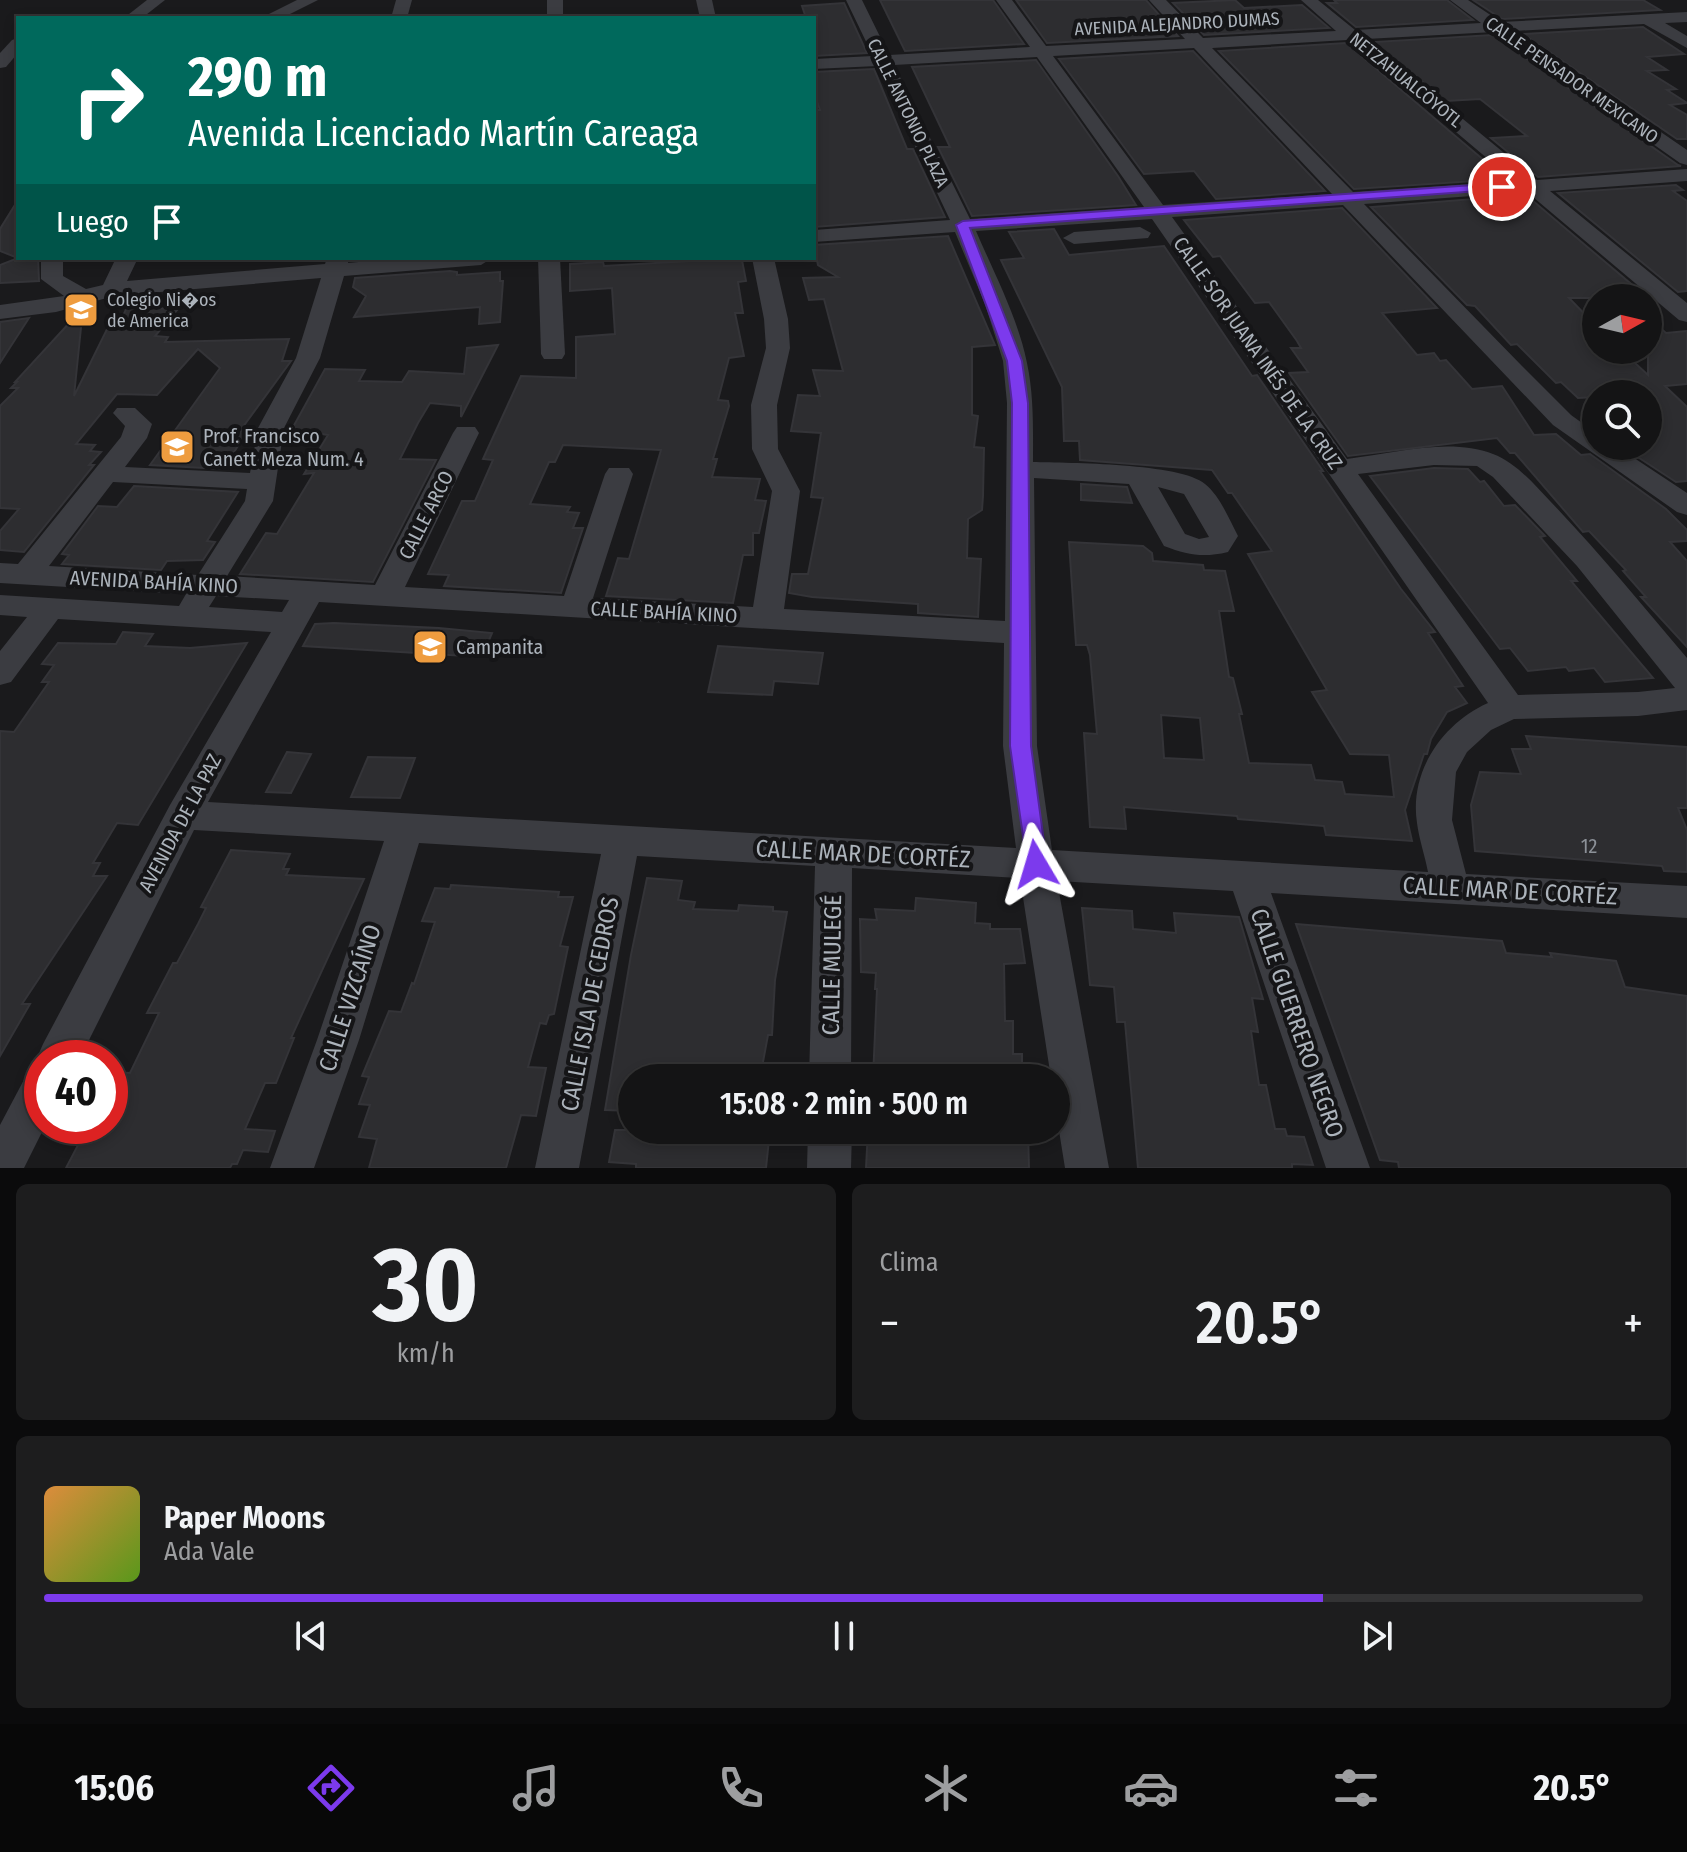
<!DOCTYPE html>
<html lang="es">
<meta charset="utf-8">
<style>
body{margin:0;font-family:"Fira Sans Condensed",sans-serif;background:#1d1d1e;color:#f1f3f6;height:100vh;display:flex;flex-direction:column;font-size:30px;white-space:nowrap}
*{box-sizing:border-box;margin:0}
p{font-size:26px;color:#9d9ea0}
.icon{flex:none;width:44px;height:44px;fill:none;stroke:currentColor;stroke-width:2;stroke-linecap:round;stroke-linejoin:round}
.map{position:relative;height:1168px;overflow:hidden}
.details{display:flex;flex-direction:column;gap:16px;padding:16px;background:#0b0b0c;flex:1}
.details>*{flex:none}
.guide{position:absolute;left:16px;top:16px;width:800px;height:244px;border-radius:0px;box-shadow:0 4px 12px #0003,0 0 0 2px #333334;background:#00695c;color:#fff;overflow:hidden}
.needle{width:52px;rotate:82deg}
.buttons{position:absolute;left:1582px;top:284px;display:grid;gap:16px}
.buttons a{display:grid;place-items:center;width:80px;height:80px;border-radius:50%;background:#141415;box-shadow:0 4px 12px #0003,0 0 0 2px #333334;font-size:40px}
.speed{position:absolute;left:24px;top:1040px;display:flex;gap:16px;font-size:40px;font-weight:700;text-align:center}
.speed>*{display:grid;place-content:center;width:104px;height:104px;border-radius:50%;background:#141415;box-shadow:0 4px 12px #0003,0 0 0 2px #333334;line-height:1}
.speed .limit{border:12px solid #d22;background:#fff;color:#111}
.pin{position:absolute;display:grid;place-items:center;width:68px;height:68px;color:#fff;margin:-34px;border:4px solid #fff;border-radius:50%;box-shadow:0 2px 8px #0007}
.me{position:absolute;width:88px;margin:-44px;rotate:353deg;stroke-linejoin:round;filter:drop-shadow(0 0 6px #0008)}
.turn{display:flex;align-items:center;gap:28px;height:168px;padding:0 40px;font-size:36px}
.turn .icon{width:104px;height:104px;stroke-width:2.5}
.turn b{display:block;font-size:56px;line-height:68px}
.then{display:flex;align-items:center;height:76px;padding:0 40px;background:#0003;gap:16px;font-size:30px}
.big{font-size:60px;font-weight:600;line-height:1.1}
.details .tile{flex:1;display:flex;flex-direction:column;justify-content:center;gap:12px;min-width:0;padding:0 28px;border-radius:12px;background:#1d1d1e}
.details .dial{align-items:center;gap:0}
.dial b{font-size:104px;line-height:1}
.song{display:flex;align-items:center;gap:24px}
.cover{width:96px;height:96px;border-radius:12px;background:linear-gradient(135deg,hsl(30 70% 55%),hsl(90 70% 35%))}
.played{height:8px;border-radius:4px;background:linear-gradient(90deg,#7c3aed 80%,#333334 80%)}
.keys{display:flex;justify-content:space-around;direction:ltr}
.heat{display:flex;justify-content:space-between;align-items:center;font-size:44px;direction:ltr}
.details .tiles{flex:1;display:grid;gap:16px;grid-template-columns:1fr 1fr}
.tile:last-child{grid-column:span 2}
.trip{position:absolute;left:618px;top:1064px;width:452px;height:80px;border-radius:40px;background:#141415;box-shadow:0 4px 12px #0003,0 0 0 2px #333334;font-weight:600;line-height:80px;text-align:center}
.dock{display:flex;height:128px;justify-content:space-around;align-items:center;background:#080808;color:#9d9ea0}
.dock .icon{width:56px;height:56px}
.dock .active{color:#7c3aed}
.dock b{font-size:36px;color:#f1f3f6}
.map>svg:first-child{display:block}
</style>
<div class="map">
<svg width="1687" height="1168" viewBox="0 0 1687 1168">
<rect width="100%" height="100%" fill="#1a1a1c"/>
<!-- building -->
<g fill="#2d2d30" stroke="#343438" stroke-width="2" fill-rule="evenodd">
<polygon points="880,0 993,0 1024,44 905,51"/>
<polygon points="1016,0 1146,0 1178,36 1047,43"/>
<polygon points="1235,0 1244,8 1302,5 1329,28 1204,35 1173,3"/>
<polygon points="1334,0 1447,0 1473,20 1356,27 1327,3 1337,3"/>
<polygon points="1473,0 1643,0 1660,10 1502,19"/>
<polygon points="844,3 867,53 814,56 814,18 806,18 802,6"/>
<polygon points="1643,27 1684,54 1647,57 1667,70 1647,71 1676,89 1667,90 1687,103 1670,105 1687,115 1687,139 1677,139 1523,34"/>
<polygon points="1493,35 1678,165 1681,166 1538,177 1491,138 1527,136 1480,99 1446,101 1374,42"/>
<polygon points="1346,43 1460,140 1506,179 1354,189 1219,51"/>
<polygon points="1193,51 1325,191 1216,199 1194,171 1144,174 1059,59"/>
<polygon points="1036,60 1118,176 1136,205 972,216 938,147 950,147 912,67"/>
<polygon points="874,69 907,149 913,149 945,217 814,227 814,110 820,110 814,93 814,72"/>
<polygon points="1676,185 1683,190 1673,191 1687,201 1687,291 1678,292 1558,193"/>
<polygon points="1526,195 1643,294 1623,295 1626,298 1569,298 1596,326 1596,350 1621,350 1648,375 1648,317 1666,333 1687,331 1687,384 1665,386 1687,407 1687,481 1676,482 1627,450 1648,448 1648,393 1596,394 1596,397 1578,398 1561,382 1556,383 1517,344 1511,345 1475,306 1467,305 1371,207"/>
<polygon points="18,200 18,258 0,251 0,229"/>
<polygon points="1342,208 1437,308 1382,313 1417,355 1434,353 1440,361 1446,360 1472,389 1502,386 1534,435 1556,434 1581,455 1590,454 1666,509 1687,530 1687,541 1670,542 1687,561 1687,647 1641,597 1646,597 1623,571 1626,570 1589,531 1583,532 1515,453 1510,453 1497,438 1348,456 1289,373 1308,372 1291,348 1301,348 1297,341 1269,302 1255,303 1220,256 1213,257 1184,220"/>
<path d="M1054,229L1069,255L1164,246L1252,376L1257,375L1323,471H1320L1401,589L1435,632L1428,633L1463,686L1455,687L1467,703L1447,712L1431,739L1427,754H1424L1405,810L1412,841L1326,835L1324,826L1238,819L1237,816L1124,807L1126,829L1090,827L1084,733L1097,734L1090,655L1087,645H1076L1069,542L1143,546L1152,553L1153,561L1203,565L1204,570L1225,571L1234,611H1219L1229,677L1233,678L1242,714H1239L1249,763L1311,765L1315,780L1342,782L1345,794L1394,797L1389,755L1350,754L1312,692L1327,690L1248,554L1272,551L1232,493H1228L1212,470L1080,460L1079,441H1064L1062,387L1001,260L1024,258L1009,232ZM1161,715L1200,718L1204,760L1164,758Z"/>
<polygon points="948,236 995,345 972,347 972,415 978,416 974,447 984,448 983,496 982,510 968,519 967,558 981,559 978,617 918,613 918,604 812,597 789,593 792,574 808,574 823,498 811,497 821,433 791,431 798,395 820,396 813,370 843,371 824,299 809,300 803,278 838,277 818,265 814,245"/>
<polygon points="18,258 38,258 39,281 0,283 0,265"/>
<polygon points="707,260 742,260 746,281 738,282 743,313 735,313 744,356 729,358 718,400 728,401 729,406 713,459 717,459 712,477 760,479 755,500 766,501 759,533 753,533 753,555 743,555 733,603 606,596 618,558 629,559 661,450 563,445 555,462 549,462 530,504 570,507 567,512 579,513 573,528 583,528 561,593 444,586 449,575 428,574 462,501 475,501 493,460 483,459 521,376 576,378 576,337 615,334 612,288 570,291 570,264 603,262 604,266"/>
<polygon points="450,271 457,272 457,275 500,272 500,281 503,281 500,322 479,324 480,307 354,317 366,296 353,287 355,278"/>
<polygon points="127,307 178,309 155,336 168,337 165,342 289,339 282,361 291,361 240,431 247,432 223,469 150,465 220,368 198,349 157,395 117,394 76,444 95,445 90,451 101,452 89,465 94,465 24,552 0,550 0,531 19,509 0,508 0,406 18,388 11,388 17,382 15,382 83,308 74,396 114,315 123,316"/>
<polygon points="29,318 0,363 0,322"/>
<polygon points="498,345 461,417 461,406 430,403 418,423 400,459 436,460 373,582 240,574 266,533 277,534 314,473 304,474 328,435 292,429 325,369 365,370 359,381 402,382 409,371 464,374 467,348"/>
<polygon points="1434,468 1468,469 1480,482 1484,481 1504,506 1515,505 1545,536 1540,537 1577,581 1571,581 1653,678 1605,682 1594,668 1569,671 1566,667 1528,671 1510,648 1500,649 1370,476"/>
<polygon points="1081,484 1127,487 1132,503 1081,500"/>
<polygon points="134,486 238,492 207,541 215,542 203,560 167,561 161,570 62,564 69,555 62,554 98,506 117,507"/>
<polygon points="334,623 439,628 492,633 482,657 303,646 315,624"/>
<polygon points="123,632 153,634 145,646 190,648 247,643 138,825 117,823 93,863 100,863 93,876 107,876 22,1004 30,1004 0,1056 0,731 14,732 49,682 42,682 54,665 42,664 58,643 116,644"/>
<polygon points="718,646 823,653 818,684 774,681 772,695 708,692"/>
<polygon points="1526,736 1687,747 1687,808 1678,808 1687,830 1687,872 1664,871 1662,866 1475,851 1471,805 1480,772 1521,774 1512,749 1531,749"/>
<polygon points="287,752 311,754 291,793 266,792"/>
<polygon points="368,757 415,758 400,798 351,797"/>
<polygon points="231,850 290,854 283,869 289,869 286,875 364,879 291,1038 294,1038 276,1083 265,1083 245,1129 275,1131 268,1152 243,1150 237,1164 232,1164 230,1168 66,1168 88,1126 110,1126 110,1084 116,1072 130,1073 159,1013 147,1013 173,963 177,963 198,924 206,908 201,907"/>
<polygon points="647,878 682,881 678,900 695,902 693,909 738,911 739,905 773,907 773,911 787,912 775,980 772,1035 768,1035 760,1078 632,1078 632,1111 605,1110 631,955"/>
<polygon points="451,885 559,892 558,897 573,897 560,946 568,947 554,1014 549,1015 546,1024 540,1023 528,1067 546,1068 536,1116 521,1115 506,1168 369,1168 377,1139 359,1137 370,1105 359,1104 369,1077 362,1076 389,1011 401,1012 412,983 414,984 435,922 422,921 435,888 450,889"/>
<polygon points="916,898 976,903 975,923 990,924 990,929 1020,929 1025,963 1004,964 1005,1021 1013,1021 1013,1054 1022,1054 1022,1078 873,1078 877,989 875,989 876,973 861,972 860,919 877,920 875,909 915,911"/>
<polygon points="1082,908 1132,911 1133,929 1176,933 1174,913 1239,917 1263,999 1252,998 1258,1032 1251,1031 1259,1085 1266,1085 1275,1129 1285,1129 1287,1136 1304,1137 1313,1165 1292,1164 1292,1168 1138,1168 1125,1022 1117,1022 1114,987 1090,985"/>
<polygon points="1296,924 1502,941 1506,953 1552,957 1550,953 1616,961 1625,987 1687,996 1687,1168 1399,1168 1398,1162 1380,1160"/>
<polygon points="615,1130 770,1130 766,1168 636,1168 636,1164 609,1162"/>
<polygon points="868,1130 1028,1130 1029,1168 866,1168"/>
</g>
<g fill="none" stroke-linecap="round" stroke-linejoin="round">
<!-- minor -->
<g fill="#3b3c41" fill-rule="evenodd">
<polygon points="147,0 165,0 142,18 124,18"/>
<polygon points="297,0 318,0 282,18 261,18"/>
<polygon points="396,0 412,0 407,18 391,18"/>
<rect x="547" y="0" width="16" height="18"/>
<polygon points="696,0 712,0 716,18 700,18"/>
<path d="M846,0H862L889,55L1030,47L996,0H1012L1046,46L1185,39L1149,0H1166L1203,38L1336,31L1301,0H1318L1355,30L1481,23L1450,0H1468L1501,22L1687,12V22L1665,23L1687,36V48L1644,24L1514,31L1687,150V165L1680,163L1494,32L1366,39L1537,180L1687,169V181L1550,191L1687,303V322L1679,320L1527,192L1364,204L1522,366L1571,415L1596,433V446H1616L1687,493V515L1677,512L1553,425L1343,205L1172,217L1347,459C1392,454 1449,437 1493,454C1515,462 1534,484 1550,501C1598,551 1642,605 1687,658V710L1638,716L1514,719L1491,730L1467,752L1456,772L1452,820L1466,874L1687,886V918L1271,893L1370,1168H1326L1233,891L1057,881L1109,1168H1065L1056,1112V1078H1051L1020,878L852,868L851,1078H809L815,866L637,856L579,1168H535L601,854L419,843L359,1040L314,1168H270L317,1040L384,841L194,830L80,1058H42V1126H45L24,1168H0V1125L27,1074L42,1068L37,1058L43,1044L170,805L271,632L58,619L11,682L0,685V651L27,617L0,615V595L179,606L186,594L0,583V563L18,564L121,437L125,426L113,413L117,408H135L152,424L147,438L125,467L250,473L258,428L296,358L321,278L114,296L56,312L0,319V305L64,296L41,279V258H63V276L86,289L103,285L116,258H138L127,281L325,264L327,258H349L348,263L402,258H492L481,265L344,276L320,358L284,428L273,501L227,576L375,585L453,433L457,427H475L479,433L405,587L564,596L605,474L609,468H629L633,474L593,598L753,607L772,491L752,449L751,405L766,348L764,319L752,258H774L788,319L790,348L777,405L778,449L800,491L784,609L1005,621L1007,403L1003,361L985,304L955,232L814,242V230L950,220L877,66L814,69V59L873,56ZM1347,40L1514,181L1353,192L1212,48ZM1194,48L1332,194L1163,205L1053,56ZM1037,57L1144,207L970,219L894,65ZM1152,219L1488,703C1443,723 1409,771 1417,823C1419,839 1425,856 1428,872L1052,850L1037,746L1034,478L1129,484L1164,546C1188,555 1203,558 1228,552L1238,536C1229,519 1220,496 1205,484C1181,463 1068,463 1033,462C1033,429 1034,396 1027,363C1018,318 994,273 976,231ZM1434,465L1477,466L1493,477L1577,566L1675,688L1638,692L1518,695L1358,474ZM113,482L247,489L245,501L198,575L49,566ZM1158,487L1184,494L1209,537L1199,539L1185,534ZM216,596L289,600L282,612L209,607ZM319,602L1004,643L1003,746L1016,848L208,802Z"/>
<polygon points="18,38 18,53 6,67 0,68 0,53 12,40"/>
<polygon points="1140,227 1151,233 1148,238 1074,244 1063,238 1074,232"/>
<polygon points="538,258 560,258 565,354 562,359 544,359 541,354"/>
<polygon points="808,1130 852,1130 851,1168 807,1168"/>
</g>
</g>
<!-- route -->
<polygon fill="#7c3aed" stroke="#51269a" stroke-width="2" points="1502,183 1506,184 1506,189 970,228 1022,361 1028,403 1031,746 1047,864 1044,871 1036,873 1028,871 1010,746 1012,403 1007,361 956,225 963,221"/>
<!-- icons -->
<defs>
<symbol id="school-square" viewBox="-11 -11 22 22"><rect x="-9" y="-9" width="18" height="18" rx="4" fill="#ee9c3f" stroke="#151517"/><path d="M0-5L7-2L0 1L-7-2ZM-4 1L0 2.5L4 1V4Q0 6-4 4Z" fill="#fff"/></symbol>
</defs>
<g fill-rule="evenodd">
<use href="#school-square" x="61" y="290" width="40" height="40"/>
<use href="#school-square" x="157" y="427" width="40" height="40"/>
<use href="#school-square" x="410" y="627" width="40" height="40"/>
</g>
<g text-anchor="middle" stroke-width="8" stroke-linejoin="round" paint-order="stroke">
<!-- far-street labels -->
<g font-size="18" fill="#acb3bb" stroke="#151517">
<text transform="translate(1177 24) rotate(-3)" y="6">AVENIDA ALEJANDRO DUMAS</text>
<text transform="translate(1406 80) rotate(39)" y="6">NETZAHUALCÓYOTL</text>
<text transform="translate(1572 80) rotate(35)" y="6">CALLE PENSADOR MEXICANO</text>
<text transform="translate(908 113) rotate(64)" y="6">CALLE ANTONIO PLAZA</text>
</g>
<!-- far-poi labels -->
<g font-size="18" fill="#acb3bb" stroke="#151517" text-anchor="start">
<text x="107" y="306">Colegio Ni�os<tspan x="107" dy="21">de America</tspan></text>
</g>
<!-- street labels -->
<g font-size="20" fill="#acb3bb" stroke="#151517">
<text transform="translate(1258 353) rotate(55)" y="7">CALLE SOR JUANA INÉS DE LA CRUZ</text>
<text transform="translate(426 515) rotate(-63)" y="7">CALLE ARCO</text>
<text transform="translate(154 582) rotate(3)" y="7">AVENIDA BAHÍA KINO</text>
<text transform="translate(664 612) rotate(3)" y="7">CALLE BAHÍA KINO</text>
<text transform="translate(180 823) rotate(-62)" y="7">AVENIDA DE LA PAZ</text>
</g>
<!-- poi labels -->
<g font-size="20" fill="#acb3bb" stroke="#151517" text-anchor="start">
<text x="203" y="443">Prof. Francisco<tspan x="203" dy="23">Canett Meza Num. 4</tspan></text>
<text x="456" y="654">Campanita</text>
</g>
<!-- near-number labels -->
<g font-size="20" fill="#8c9198">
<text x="1589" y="853">12</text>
</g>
<!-- near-street labels -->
<g font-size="24" fill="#acb3bb" stroke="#151517">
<text transform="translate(863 854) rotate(3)" y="8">CALLE MAR DE CORTÉZ</text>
<text transform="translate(1510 891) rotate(3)" y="8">CALLE MAR DE CORTÉZ</text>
<text transform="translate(832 965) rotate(-89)" y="8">CALLE MULEGÉ</text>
<text transform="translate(350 998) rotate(-72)" y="8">CALLE VIZCAÍNO</text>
<text transform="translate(590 1004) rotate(-79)" y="8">CALLE ISLA DE CEDROS</text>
<text transform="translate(1297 1023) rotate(71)" y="8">CALLE GUERRERO NEGRO</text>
</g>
</g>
</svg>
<div class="buttons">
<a><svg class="needle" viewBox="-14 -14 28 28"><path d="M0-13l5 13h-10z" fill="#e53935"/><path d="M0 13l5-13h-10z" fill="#9d9ea0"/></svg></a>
<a><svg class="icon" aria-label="search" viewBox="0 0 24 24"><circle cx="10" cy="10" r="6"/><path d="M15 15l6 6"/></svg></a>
</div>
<div class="speed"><div class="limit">40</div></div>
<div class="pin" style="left:1502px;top:187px;background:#d93025"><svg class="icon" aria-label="arrive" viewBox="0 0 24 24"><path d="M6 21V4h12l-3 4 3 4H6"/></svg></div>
<svg class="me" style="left:1036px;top:864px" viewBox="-20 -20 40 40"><path d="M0-17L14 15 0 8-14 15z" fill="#7c3aed" stroke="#fff" stroke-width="4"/></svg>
<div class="trip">15:08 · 2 min · 500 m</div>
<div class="guide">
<div class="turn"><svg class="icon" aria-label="right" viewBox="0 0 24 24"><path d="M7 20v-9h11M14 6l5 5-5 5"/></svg><div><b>290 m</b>Avenida Licenciado Martín Careaga</div></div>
<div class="then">Luego<svg class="icon" aria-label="arrive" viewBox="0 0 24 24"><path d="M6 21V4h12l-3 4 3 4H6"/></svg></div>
</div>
</div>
<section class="details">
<div class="tiles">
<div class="tile dial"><b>30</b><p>km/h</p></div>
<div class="tile"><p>Clima</p>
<div class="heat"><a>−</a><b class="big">20.5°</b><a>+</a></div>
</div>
<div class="tile">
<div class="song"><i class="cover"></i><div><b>Paper Moons</b><p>Ada Vale</p></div></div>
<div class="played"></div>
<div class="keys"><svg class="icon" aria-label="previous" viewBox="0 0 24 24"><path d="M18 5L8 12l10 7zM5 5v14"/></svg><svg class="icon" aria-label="pause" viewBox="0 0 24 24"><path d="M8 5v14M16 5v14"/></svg><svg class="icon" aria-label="next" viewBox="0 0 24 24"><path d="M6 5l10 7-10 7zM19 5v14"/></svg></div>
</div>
</div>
</section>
<nav class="dock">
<b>15:06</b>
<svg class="icon active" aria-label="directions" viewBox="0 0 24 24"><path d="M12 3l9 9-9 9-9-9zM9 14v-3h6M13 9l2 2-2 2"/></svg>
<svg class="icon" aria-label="music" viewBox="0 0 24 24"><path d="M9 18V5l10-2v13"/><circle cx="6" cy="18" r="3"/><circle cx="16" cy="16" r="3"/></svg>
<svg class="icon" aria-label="phone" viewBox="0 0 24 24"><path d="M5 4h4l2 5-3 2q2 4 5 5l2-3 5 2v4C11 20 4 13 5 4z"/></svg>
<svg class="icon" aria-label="climate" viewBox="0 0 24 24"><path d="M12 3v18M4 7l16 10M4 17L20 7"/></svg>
<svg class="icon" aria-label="car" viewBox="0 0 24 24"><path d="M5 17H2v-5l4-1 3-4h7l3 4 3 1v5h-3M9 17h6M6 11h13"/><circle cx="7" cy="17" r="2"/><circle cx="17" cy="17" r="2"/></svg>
<svg class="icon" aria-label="filters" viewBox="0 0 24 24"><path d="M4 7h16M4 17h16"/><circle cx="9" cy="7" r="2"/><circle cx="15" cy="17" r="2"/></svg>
<b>20.5°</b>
</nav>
